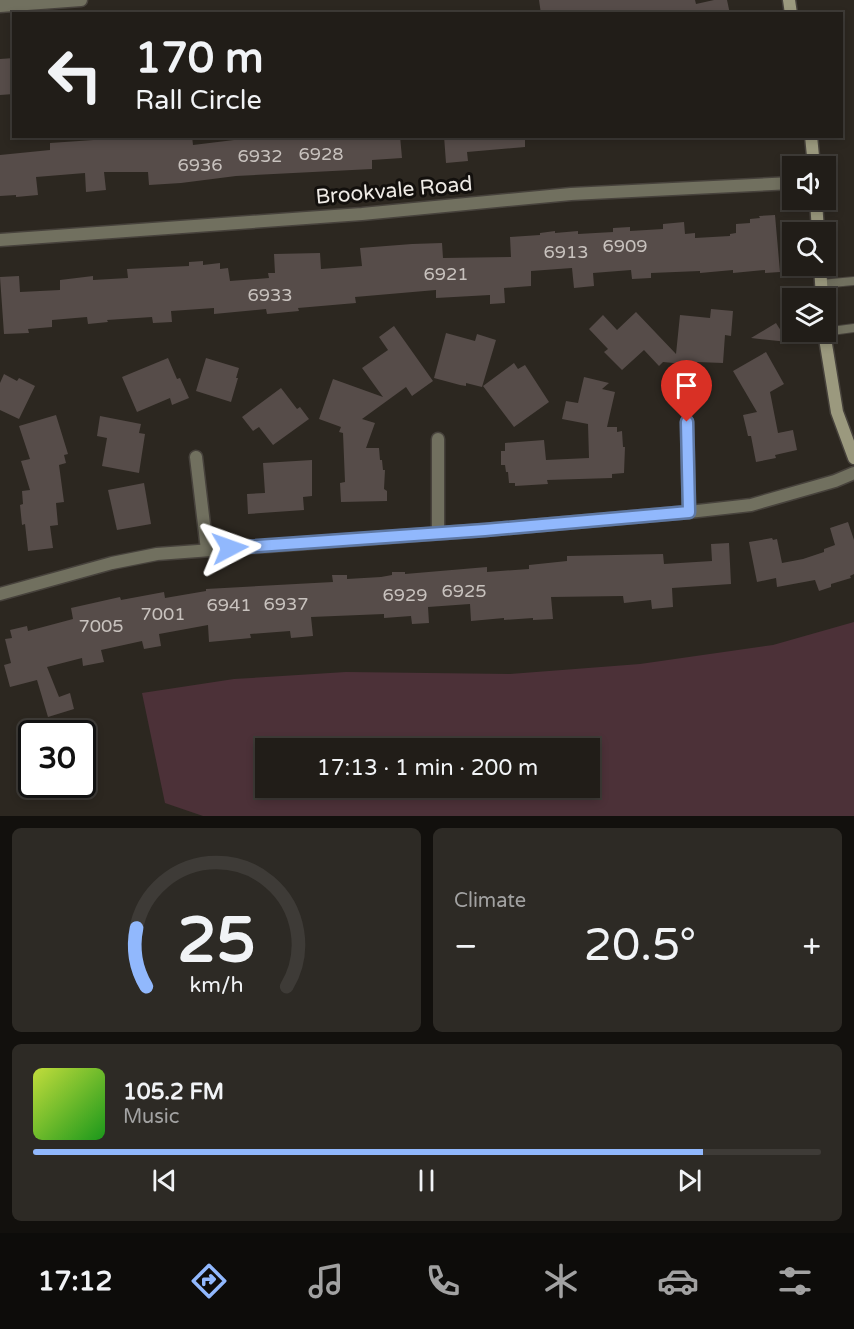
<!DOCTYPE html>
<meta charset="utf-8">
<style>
body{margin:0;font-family:"Varela Round",sans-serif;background:#2d2a25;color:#f1f3f6;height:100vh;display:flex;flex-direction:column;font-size:22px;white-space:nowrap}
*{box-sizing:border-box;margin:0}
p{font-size:20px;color:#a2a2a2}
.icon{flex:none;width:33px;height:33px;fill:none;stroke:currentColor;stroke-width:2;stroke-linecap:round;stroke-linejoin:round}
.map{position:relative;height:816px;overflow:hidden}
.sheet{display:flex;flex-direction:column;gap:12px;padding:12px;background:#12100d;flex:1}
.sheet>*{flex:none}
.hud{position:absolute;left:12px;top:12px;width:831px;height:126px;border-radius:0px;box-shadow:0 3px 9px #0003,0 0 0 2px #3e3b37;background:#211d18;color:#f1f3f6;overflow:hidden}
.fabs{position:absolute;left:782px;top:156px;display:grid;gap:12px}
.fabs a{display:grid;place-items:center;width:54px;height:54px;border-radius:0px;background:#211d18;box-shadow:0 3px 9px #0003,0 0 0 2px #3e3b37;font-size:30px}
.speed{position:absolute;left:18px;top:720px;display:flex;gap:12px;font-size:30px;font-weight:700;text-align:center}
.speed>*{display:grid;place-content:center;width:78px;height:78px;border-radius:50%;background:#211d18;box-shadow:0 3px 9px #0003,0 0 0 2px #3e3b37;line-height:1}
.speed .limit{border:3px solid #111;border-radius:9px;background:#fff;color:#111}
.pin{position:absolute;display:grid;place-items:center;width:51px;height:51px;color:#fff;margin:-62px -26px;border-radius:50% 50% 50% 0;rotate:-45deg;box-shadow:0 0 6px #0007}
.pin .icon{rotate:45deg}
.me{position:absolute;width:66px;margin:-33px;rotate:86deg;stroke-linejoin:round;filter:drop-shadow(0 0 4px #0008)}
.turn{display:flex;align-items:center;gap:21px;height:126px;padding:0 24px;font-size:27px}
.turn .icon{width:78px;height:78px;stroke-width:2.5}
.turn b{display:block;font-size:42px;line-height:51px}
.big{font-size:45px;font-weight:600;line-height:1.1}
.sheet .tile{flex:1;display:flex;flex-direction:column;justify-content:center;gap:9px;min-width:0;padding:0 21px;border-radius:9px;background:#2d2a25}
.sheet .dial{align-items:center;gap:0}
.dial svg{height:156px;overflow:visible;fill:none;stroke:#3e3b37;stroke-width:7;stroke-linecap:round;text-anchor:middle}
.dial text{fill:#f1f3f6;stroke:none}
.song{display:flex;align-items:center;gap:18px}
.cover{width:72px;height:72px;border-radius:9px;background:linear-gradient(135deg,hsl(70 70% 55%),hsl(120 70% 35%))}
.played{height:6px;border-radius:3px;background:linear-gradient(90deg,#91b8fd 85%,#3e3b37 85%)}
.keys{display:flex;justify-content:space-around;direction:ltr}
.heat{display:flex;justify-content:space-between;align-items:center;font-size:33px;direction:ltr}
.sheet .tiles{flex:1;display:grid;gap:12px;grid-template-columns:1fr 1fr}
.tile:last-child{grid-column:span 2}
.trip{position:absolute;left:255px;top:738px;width:345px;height:60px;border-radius:0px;background:#211d18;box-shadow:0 3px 9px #0003,0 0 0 2px #3e3b37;font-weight:600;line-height:60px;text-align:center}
.dock{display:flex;height:96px;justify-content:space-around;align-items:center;background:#0d0c0a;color:#a2a2a2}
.dock .icon{width:42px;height:42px}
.dock .current{color:#91b8fd}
.dock b{font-size:27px;color:#f1f3f6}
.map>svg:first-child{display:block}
</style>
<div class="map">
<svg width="854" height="816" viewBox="0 0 854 816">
<rect width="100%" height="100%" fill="#2c2720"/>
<!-- green -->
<path fill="#4c3138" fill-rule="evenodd" d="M854,622V816H203L165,803L142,693L234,679L346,672L510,674L640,664L773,645ZM266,748H590V788H266Z"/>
<!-- building -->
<g fill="#564c49">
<polygon points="539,0 695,0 696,4 714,0 727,0 730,14 541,14"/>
<polygon points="14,58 14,94 0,95 0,59"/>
<polygon points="116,136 192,136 193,145 234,140 234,136 400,136 402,158 372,160 372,169 236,176 181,183 149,185 148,172 104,172 106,190 86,192 85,173 36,177 38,195 16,197 16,195 0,196 0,155 50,150 50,143 108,139 108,137"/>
<polygon points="444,136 525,136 525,147 467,152 468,161 446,163"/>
<polygon points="775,215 780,272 765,273 765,270 733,273 733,270 700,273 700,271 651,273 651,278 632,279 631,270 593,273 594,286 574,288 572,268 531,271 531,286 504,288 505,303 490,304 490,295 436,298 436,290 355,297 356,303 298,308 299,311 267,314 266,309 214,314 214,308 171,311 172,322 153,323 152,317 107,320 108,322 88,324 87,317 52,320 52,327 28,329 29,333 4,334 0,277 19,276 20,292 60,290 60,280 93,276 93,280 128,278 127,269 189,266 189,262 203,261 203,265 220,263 220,269 228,268 230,281 269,278 268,273 275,273 274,254 320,253 321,269 362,266 360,248 412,244 442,243 443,258 511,257 510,237 540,235 540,233 555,231 555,233 578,231 578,234 613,232 613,228 630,227 630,231 663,229 663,224 684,222 685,234 695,233 695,238 730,236 730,234 736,233 736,224 750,223 750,219 760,218 759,216"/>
<polygon points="711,309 733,311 731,336 725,335 723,363 697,362 696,365 663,362 659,366 644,350 622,370 604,352 608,349 589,329 603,315 617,330 636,312 676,354 680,315 710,318"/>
<polygon points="776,323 788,342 751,338"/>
<polygon points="394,326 433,381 412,396 406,387 362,419 375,423 366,448 379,448 380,460 382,460 383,470 385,470 384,489 387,491 387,501 341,502 340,483 345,482 343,433 339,432 341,427 319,419 333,379 383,397 362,368 388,350 379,337"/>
<polygon points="446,333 475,341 477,334 496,340 482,387 466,383 466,386 460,385 434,378"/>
<polygon points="766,352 784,384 770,392 778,433 793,430 797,450 775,455 776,458 756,462 751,436 748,436 743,415 757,412 733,371"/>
<polygon points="168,358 177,379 180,378 189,398 172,405 170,398 137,412 122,377"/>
<polygon points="206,358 239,368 236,378 238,378 231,402 196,391"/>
<polygon points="514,363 518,369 525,365 549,402 514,427 483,386"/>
<polygon points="4,374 17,381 19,378 35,386 19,419 0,410 0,383"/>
<polygon points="584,377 609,383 602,389 615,392 607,427 617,427 617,432 622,431 623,447 625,447 624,473 612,474 612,478 547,480 548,484 515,486 515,483 509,483 508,472 506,472 505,465 501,465 501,451 505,451 505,443 544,440 546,460 589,458 588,424 562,419 566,401 578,403"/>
<polygon points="281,388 297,409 300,407 309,419 273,445 259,427 253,431 242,417"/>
<polygon points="56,415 68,454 64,455 66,463 59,465 64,502 56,503 58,525 50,526 53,548 28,551 25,524 22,525 20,505 23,504 22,491 30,490 21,461 30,459 19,426"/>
<polygon points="100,416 141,424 139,433 145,434 139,473 102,466 107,438 97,436"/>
<polygon points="312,460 312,496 303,497 304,510 248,514 247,494 265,493 263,463"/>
<polygon points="144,483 151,524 117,530 108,490"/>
<polygon points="848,522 854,540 854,574 850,576 851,578 831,584 831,587 819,591 815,580 777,587 776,578 757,582 749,542 772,538 773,540 777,539 782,563 803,559 824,552 824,549 835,545 830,528"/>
<polygon points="729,543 731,584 672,588 673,607 652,609 651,600 624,603 623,596 551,597 553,619 533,620 533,618 504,620 504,618 471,621 470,604 428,607 429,623 412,624 411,616 384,618 384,614 311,617 313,636 291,638 290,631 250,634 251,638 209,642 208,625 159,634 161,646 144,649 142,641 101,650 104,662 83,666 82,658 47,667 59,697 70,693 74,709 48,717 37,680 10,687 4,665 11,663 5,639 12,638 10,630 27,626 28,631 73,619 71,608 120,597 121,600 164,592 165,598 206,591 206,589 333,582 332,575 347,575 347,579 381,577 392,575 392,572 405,572 405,574 487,567 487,572 529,569 529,565 567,561 567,556 663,554 664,564 712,561 711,544"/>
</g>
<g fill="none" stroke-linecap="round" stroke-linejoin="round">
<defs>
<g id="lane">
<polyline points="821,284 854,281"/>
<polyline points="824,332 854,328"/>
</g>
<g id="street">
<polyline points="0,6 81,0"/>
<polyline points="0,240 362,214 571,194 792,183"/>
<polyline points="687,422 689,512"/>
<polyline points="438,439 438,532"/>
<polyline points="196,457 207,550"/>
<polyline points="0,594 112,563 157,554 485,530 689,512 751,505 835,481 854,473"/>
</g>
<g id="secondary">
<polyline points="789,0 791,14"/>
<polyline points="811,136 814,166"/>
<polyline points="816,200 818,232"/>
<polyline points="820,266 822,298"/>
<polyline points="824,332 837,412 854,458"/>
</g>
</defs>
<!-- lane casing -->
<use href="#lane" stroke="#47423c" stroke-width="10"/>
<!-- street casing -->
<use href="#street" stroke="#47423c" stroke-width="15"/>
<!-- secondary casing -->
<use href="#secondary" stroke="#47423c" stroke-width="15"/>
<!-- lane -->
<use href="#lane" stroke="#71705f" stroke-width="8"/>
<!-- street -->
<use href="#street" stroke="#71705f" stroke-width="12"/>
<!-- secondary -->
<use href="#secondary" stroke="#9b997e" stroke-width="12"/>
</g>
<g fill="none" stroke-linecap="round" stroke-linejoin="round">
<defs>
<polyline id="route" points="230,548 485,530 689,512 687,422"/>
</defs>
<!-- route casing -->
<use href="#route" stroke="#5e78a4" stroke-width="15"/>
<!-- route -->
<use href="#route" stroke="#91b8fd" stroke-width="10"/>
</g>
<g text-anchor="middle" stroke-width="6" stroke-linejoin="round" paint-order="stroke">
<!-- number labels -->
<g font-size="18" fill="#c8c2be">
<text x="321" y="160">6928</text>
<text x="260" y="162">6932</text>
<text x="200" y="171">6936</text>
<text x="625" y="252">6909</text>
<text x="566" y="258">6913</text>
<text x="446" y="280">6921</text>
<text x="270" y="301">6933</text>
<text x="464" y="597">6925</text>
<text x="405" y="601">6929</text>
<text x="286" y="610">6937</text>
<text x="229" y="611">6941</text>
<text x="163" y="620">7001</text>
<text x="101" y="632">7005</text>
</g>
<!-- street labels -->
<g font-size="21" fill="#eeeae5" stroke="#13100d">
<text transform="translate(394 190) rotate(-5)" y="7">Brookvale Road</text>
</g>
</g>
</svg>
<div class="fabs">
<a><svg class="icon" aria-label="sound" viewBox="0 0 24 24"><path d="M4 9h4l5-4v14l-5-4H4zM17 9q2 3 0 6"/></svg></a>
<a><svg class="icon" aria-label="search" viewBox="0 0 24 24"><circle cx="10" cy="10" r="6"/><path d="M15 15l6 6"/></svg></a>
<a><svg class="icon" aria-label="layers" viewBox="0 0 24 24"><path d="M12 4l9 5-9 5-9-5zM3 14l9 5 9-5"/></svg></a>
</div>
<div class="speed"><div class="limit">30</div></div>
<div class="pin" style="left:687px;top:422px;background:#d93025"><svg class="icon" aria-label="arrive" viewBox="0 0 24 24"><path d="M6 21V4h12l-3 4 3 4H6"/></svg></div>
<svg class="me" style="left:230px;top:548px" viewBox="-20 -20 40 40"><path d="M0-17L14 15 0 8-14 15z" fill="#91b8fd" stroke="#fff" stroke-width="4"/></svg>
<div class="trip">17:13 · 1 min · 200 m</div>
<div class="hud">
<div class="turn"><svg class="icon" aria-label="left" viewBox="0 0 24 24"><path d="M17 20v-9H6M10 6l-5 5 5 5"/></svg><div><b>170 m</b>Rall Circle</div></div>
</div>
</div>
<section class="sheet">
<div class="tiles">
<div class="tile dial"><svg viewBox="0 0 100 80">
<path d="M14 69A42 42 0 1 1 86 69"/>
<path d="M14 69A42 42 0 0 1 9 39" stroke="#91b8fd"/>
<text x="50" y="56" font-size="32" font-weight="700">25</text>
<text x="50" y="72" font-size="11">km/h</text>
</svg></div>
<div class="tile"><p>Climate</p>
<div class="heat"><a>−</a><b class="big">20.5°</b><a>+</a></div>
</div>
<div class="tile">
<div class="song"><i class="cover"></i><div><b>105.2 FM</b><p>Music</p></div></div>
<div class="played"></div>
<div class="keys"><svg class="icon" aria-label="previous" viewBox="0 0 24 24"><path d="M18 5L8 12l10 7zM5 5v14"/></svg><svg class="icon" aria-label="pause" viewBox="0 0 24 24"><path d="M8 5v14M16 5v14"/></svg><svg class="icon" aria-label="next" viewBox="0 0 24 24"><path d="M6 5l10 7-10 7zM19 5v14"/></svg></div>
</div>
</div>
</section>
<nav class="dock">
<b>17:12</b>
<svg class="icon current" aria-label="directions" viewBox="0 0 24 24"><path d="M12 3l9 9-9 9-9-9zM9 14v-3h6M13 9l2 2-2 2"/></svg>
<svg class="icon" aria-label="music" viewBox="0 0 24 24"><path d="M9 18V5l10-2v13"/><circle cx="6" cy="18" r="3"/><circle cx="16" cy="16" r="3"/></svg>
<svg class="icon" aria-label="phone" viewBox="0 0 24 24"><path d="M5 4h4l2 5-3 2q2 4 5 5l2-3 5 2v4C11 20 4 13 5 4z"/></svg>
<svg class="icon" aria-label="climate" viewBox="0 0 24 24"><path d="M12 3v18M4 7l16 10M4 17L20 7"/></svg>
<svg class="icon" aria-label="car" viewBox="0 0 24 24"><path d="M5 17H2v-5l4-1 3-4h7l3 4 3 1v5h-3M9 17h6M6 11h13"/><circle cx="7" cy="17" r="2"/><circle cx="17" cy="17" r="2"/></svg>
<svg class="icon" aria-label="filters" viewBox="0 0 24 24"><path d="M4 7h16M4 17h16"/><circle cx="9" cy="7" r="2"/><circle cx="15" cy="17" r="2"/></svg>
</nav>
